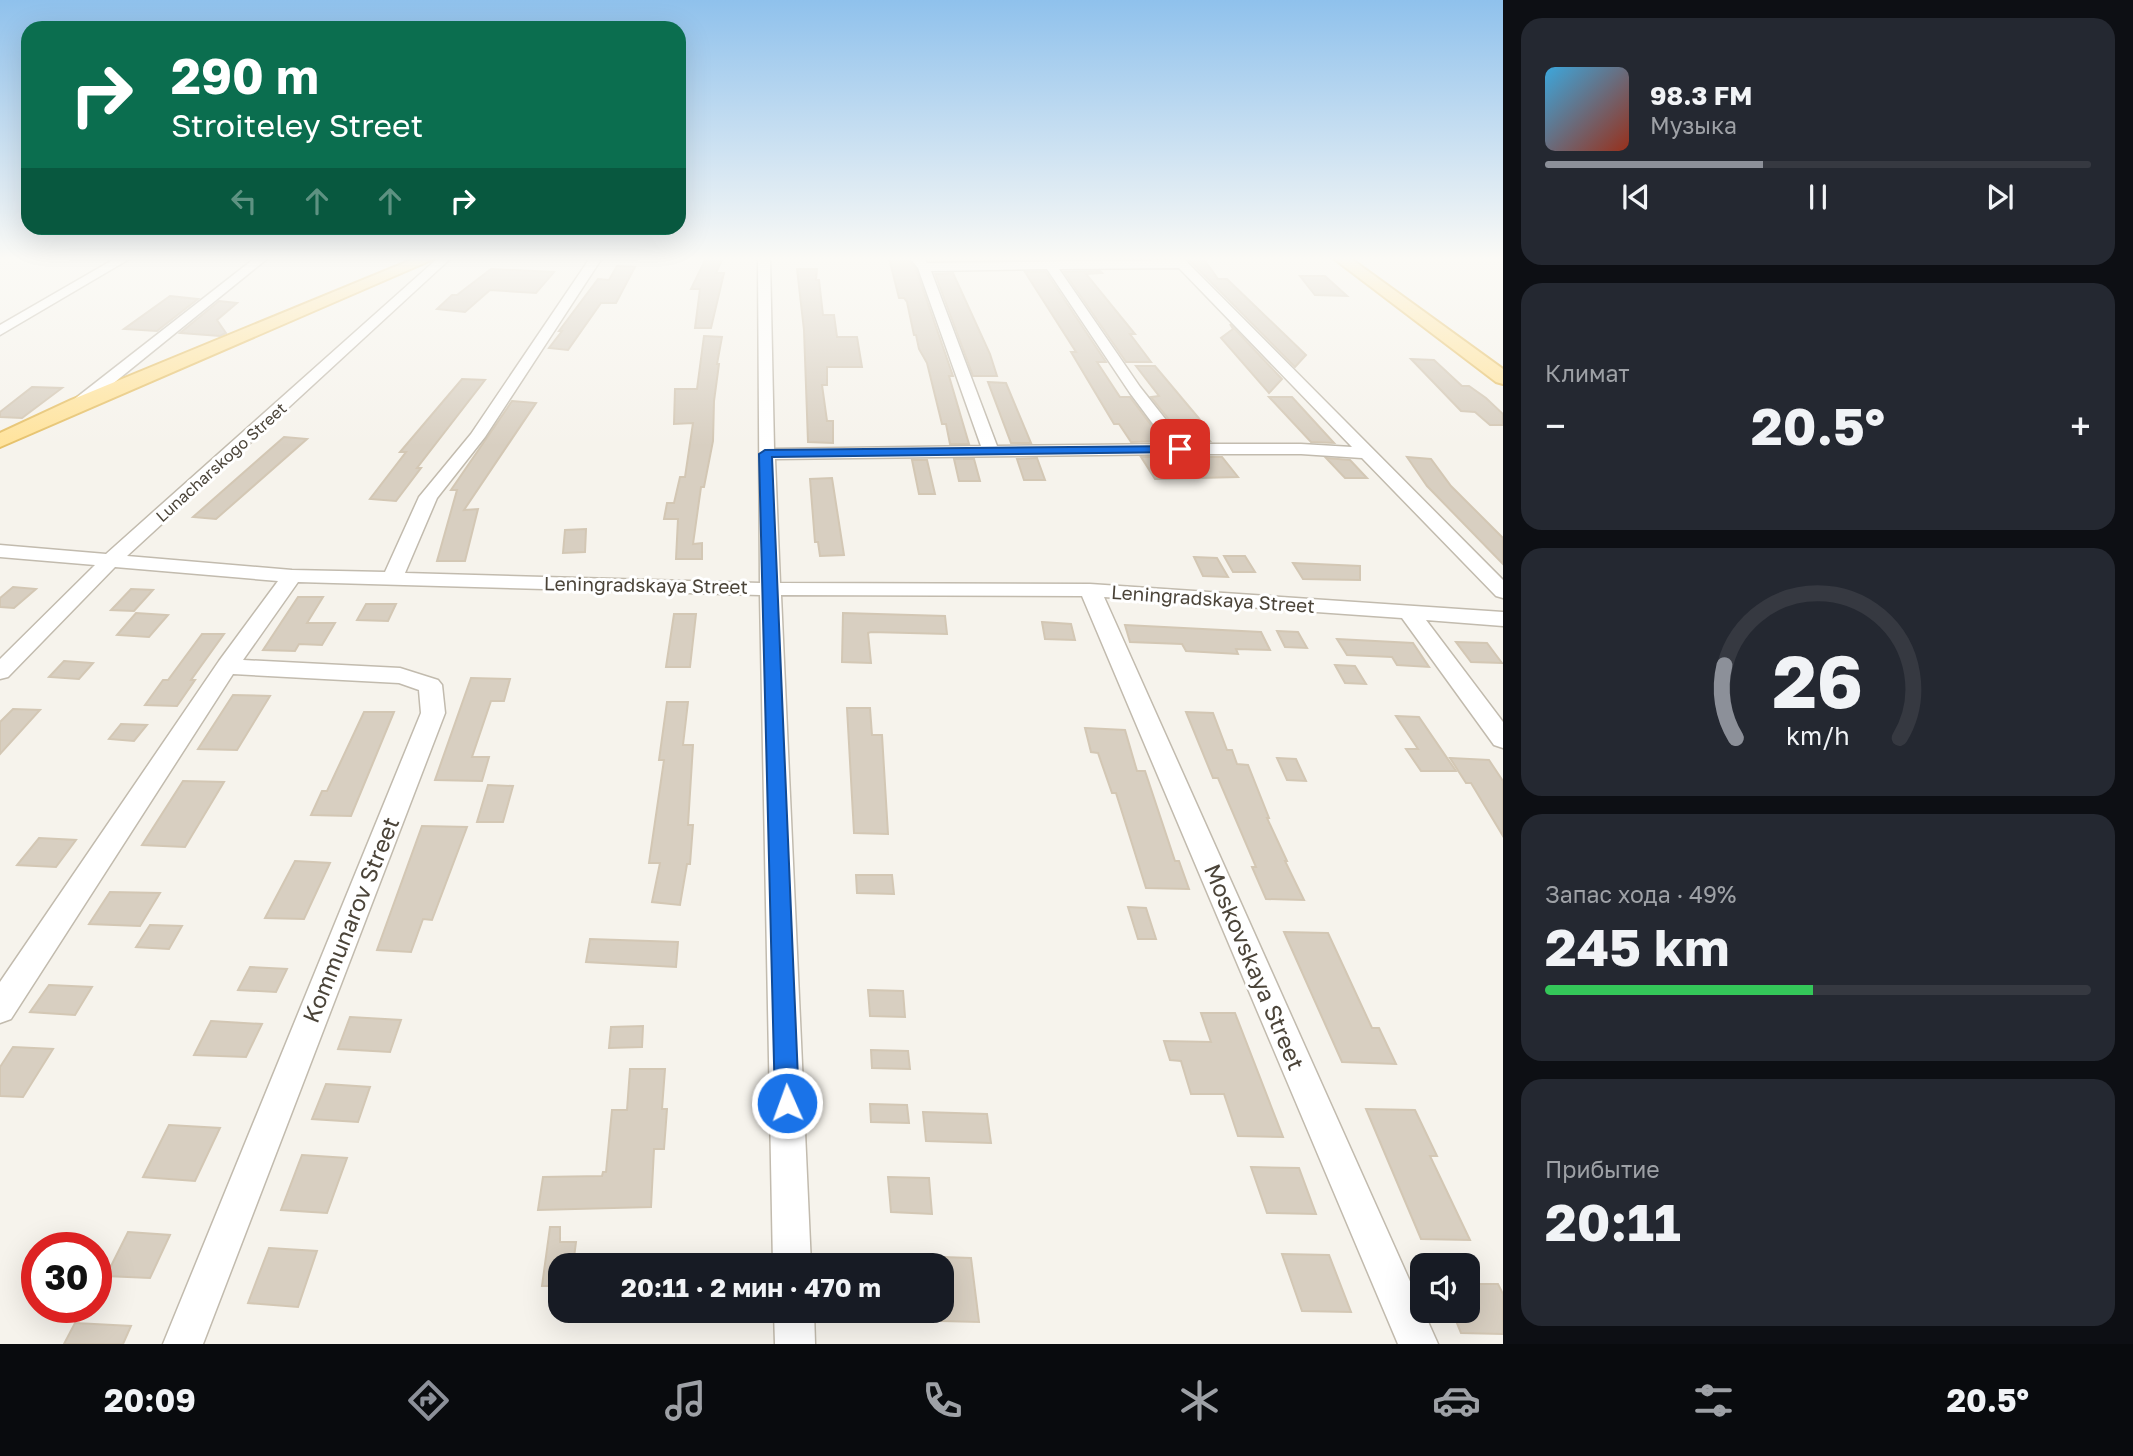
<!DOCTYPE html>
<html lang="ru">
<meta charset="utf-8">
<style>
body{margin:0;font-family:"Golos Text",sans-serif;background:#242831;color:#f1f3f6;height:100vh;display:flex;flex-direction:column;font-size:26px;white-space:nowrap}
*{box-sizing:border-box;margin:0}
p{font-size:23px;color:#9ea1a6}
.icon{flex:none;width:38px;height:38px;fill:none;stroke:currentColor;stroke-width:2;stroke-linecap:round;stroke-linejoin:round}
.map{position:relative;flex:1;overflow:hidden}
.sheet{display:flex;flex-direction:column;gap:18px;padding:18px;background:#0d0f14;width:630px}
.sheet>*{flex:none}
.banner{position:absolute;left:21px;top:21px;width:665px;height:214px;border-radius:21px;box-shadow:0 7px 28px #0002;background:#0b6e4f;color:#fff;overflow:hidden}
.tools{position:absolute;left:1410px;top:1253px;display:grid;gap:14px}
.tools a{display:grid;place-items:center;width:70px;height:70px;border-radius:14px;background:#171b24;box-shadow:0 7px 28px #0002;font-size:35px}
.speed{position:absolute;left:21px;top:1232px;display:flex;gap:14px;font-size:35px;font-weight:700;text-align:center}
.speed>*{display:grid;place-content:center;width:91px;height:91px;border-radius:50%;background:#171b24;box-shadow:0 7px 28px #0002;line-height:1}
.speed .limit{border:10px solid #d22;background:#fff;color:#111}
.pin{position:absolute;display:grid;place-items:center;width:60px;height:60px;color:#fff;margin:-30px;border-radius:14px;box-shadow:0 4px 10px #0006}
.me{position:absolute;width:77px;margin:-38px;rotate:358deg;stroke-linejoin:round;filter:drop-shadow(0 0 5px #0008)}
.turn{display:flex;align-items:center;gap:24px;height:147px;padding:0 35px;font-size:32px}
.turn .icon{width:91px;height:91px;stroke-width:2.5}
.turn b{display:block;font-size:49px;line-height:60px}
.lanes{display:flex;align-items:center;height:66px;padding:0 35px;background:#0003;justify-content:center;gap:35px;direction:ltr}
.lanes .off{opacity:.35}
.big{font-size:52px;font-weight:700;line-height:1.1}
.sheet .card{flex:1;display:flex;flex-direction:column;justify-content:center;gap:10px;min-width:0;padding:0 24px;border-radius:21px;background:#242831}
.sheet .dial{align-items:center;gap:0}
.dial svg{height:182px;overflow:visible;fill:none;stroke:#363941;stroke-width:7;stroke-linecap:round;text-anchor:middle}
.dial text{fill:#f1f3f6;stroke:none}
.song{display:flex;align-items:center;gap:21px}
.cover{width:84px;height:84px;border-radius:10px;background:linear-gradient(135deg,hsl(200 70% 55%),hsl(10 70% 35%))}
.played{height:7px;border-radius:4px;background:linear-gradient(90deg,#8c9099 40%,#363941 40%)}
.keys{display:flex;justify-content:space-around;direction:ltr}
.heat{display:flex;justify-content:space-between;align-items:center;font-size:38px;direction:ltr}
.charge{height:10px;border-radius:5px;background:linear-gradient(90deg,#34c759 49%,#363941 0)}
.trip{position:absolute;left:548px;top:1253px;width:406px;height:70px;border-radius:21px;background:#171b24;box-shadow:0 7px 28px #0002;font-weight:700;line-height:70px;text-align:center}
.dock{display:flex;height:112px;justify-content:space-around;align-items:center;background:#090b0e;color:#9ea1a6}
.dock .icon{width:49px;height:49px}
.dock .active{color:#8c9099}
.dock b{font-size:32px;color:#f1f3f6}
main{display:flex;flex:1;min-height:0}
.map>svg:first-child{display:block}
</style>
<main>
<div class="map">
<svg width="1503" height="1344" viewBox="0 0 1503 1344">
<rect width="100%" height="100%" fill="#f6f3ec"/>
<!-- building -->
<g fill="#d8cfc1" stroke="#d3c7b4" stroke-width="2">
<polygon points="706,258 723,258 716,273 724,273 711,328 695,328 700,289 691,289"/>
<polygon points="889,258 907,258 916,269 953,376 949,376 969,444 950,444 946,424 942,424 927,363 919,349 916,335 914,335 907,302 904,298 899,298"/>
<polygon points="1187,258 1203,258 1218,279 1227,279 1306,355 1295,367"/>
<polygon points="617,266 635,267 616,303 601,303 568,350 549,348 562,331 559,331 598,279 609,280"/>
<polygon points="491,269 554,272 536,293 490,290 465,312 437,309 452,295 457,295"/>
<polygon points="797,269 817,269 816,280 819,280 823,315 834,315 837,337 857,337 862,367 827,367 827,385 822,385 827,421 833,421 833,443 808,442 804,330"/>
<polygon points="1100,271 1102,273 1086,274 1135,334 1130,334 1151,362 1126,362 1064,272"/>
<polygon points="1025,272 1046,272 1106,362 1097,362 1120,397 1130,397 1163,441 1131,442 1119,424 1114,424 1071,352 1076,352"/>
<polygon points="953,273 990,354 997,376 973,376 935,274"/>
<polygon points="1300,276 1325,276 1347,296 1315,295"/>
<polygon points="170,296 198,299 157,331 124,329"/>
<polygon points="219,301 237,303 217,320 226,333 220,336 180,333"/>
<polygon points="1230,324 1282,379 1269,393 1221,338 1233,329"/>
<polygon points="704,336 722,337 717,364 719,364 714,401 713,441 704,487 701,487 693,544 702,543 702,559 676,559 678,519 664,519 667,503 674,503 680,477 685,477 693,423 674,424 675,389 697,389"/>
<polygon points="1411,359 1434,360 1462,386 1469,386 1486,398 1503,414 1503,425 1490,425 1475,412 1461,411"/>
<polygon points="1136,366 1155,366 1202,422 1196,422 1210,441 1186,441 1151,397 1159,396"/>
<polygon points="462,379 485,380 417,468 421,468 396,501 370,499 406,452 400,452"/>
<polygon points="988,382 1006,383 1031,443 1011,443"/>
<polygon points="32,387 62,388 22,418 0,417 0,412"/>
<polygon points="1269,397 1292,397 1334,443 1311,442"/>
<polygon points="512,401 536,403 464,510 478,509 465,561 437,561 457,490 451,490"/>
<polygon points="284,437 307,439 216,519 193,517"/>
<polygon points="1141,457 1222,457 1238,477 1155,479"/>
<polygon points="1407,457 1431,459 1451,486 1503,538 1503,564 1427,486"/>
<polygon points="1037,458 1045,480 1024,480 1017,459"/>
<polygon points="1326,458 1350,460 1367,478 1345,478"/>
<polygon points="954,459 974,459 980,481 959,481"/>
<polygon points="912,460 927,460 935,494 919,494"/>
<polygon points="832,478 844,555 820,556 818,542 815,542 810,479"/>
<polygon points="586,529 585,552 563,553 565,530"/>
<polygon points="1224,556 1245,556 1255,572 1233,572"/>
<polygon points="1194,557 1217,558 1228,577 1203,576"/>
<polygon points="1293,563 1360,566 1360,580 1303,579"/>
<polygon points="13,587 36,589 14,608 0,607 0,598"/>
<polygon points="131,589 153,590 134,611 111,610"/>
<polygon points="298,597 323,597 307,623 335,623 322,645 299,644 295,651 263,650"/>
<polygon points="366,604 396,604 388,621 357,620"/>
<polygon points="136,613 168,615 149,637 117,635"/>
<polygon points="843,613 945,616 947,634 871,632 868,633 871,663 842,662"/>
<polygon points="674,614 696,614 690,667 666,667"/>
<polygon points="1042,622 1071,624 1075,640 1045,639"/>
<polygon points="1125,625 1261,632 1270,650 1236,649 1238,654 1186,651 1182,644 1130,642"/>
<polygon points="1277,631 1298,632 1307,648 1285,647"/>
<polygon points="202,634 224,634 191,680 195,680 177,706 145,705 163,680 168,680"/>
<polygon points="1337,639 1413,643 1429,667 1397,665 1392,657 1347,655"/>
<polygon points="1456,642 1487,643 1502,663 1471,662"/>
<polygon points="64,661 93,663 79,679 49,677"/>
<polygon points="1335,665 1355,666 1366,684 1345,683"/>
<polygon points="471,678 510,679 504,701 491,701 472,757 489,757 482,781 435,780"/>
<polygon points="233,695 270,696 237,750 198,749"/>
<polygon points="667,702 688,702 683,745 693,745 688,825 693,825 690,864 687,864 680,905 652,902 660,863 649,863 664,760 659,760"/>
<polygon points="847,708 870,708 872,735 882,735 888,834 854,833"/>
<polygon points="13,709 40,710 0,754 0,722"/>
<polygon points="364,712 394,712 351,816 311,815 322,791 327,791"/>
<polygon points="1186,712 1213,713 1227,750 1232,750 1237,764 1248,765 1269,818 1267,818 1287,861 1285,861 1304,900 1266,899 1252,867 1256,867 1218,778 1213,778"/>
<polygon points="1396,716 1419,717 1456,771 1421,771 1406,749 1418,749"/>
<polygon points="121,724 147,725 134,741 109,739"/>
<polygon points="1085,728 1125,730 1137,771 1145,771 1175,861 1179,861 1189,889 1146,888 1116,793 1112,793 1098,753 1091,752"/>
<polygon points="1277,758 1296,759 1306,781 1287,780"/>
<polygon points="1450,758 1489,760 1503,781 1503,836 1471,783 1466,783"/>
<polygon points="183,781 224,782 185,847 142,845"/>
<polygon points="488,785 513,786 503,822 477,822"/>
<polygon points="422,826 467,827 432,920 423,919 411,952 377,950"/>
<polygon points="39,838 76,840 56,867 17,865"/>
<polygon points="295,861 330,863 304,919 265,918"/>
<polygon points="856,875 892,875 894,894 857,893"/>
<polygon points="110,892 160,893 140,926 89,924"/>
<polygon points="1128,907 1146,908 1156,939 1138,939"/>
<polygon points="150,925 182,926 169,949 136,947"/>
<polygon points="1284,932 1328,933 1372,1028 1379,1028 1396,1064 1342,1062"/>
<polygon points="590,939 678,942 676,967 586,962"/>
<polygon points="250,967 287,969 276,992 238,990"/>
<polygon points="49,985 92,987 75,1015 30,1012"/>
<polygon points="868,990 903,991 905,1017 870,1016"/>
<polygon points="1201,1013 1235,1013 1283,1137 1238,1136 1224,1094 1191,1094 1181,1061 1170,1060 1164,1041 1211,1042"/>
<polygon points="350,1017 401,1020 390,1052 338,1049"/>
<polygon points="211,1021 262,1024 246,1057 194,1055"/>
<polygon points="643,1026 642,1047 609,1048 611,1027"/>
<polygon points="13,1047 53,1049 23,1097 0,1096 0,1067"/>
<polygon points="871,1050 908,1051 910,1069 872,1068"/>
<polygon points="630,1069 665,1069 662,1109 667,1109 664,1149 654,1149 651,1207 538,1210 543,1177 602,1176 603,1172 606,1172 612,1110 627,1110"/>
<polygon points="326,1084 370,1087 358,1122 312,1119"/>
<polygon points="870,1104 907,1105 909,1123 871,1122"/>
<polygon points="1366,1109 1415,1110 1437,1156 1430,1156 1470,1240 1421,1239"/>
<polygon points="923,1112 987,1114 991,1143 926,1141"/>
<polygon points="169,1125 220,1128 195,1181 143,1177"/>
<polygon points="302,1155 347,1158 327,1213 281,1210"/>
<polygon points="1251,1167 1299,1168 1316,1214 1267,1213"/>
<polygon points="888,1177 929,1178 932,1214 891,1212"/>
<polygon points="550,1227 560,1227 560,1242 576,1242 573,1265 560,1265 560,1286 542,1286"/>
<polygon points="128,1232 170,1235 150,1278 106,1276"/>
<polygon points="269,1248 317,1251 298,1307 248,1303"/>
<polygon points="1282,1254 1329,1255 1351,1312 1302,1311"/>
<polygon points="942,1257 971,1258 979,1322 942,1321"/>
<polygon points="1468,1284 1498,1284 1503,1294 1503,1334 1461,1333 1452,1311 1468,1311"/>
<polygon points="75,1323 131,1326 123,1344 64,1344"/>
</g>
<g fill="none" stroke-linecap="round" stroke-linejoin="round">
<defs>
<g id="minor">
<polygon points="116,258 131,258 0,335 0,325"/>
<polygon points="255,258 268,258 84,407 72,407 70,404 72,401"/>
<path d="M438,258H451L127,556L292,570L385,572L419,497L471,434L590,258H602L485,437L437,498L405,573L760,583L758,258H770L774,449L981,446L918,268L910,258H923L927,263L1172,260L1170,258H1183L1503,580V598L1496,596L1362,458L1301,454H1180L775,459L780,583L1090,584L1503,612V626L1426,620L1503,722V748L1494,745L1402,618L1104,597L1438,1344H1398L1082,596L781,595L811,1265H773L760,595L298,582L243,660L400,668L438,680L442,685L445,713L203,1344H163L421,713L419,690L399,683L233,674L11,1019L0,1023V982L219,661L278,581L115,567L8,677L0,679V659L95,565L0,557V545L106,554ZM1179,268L1352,447L1301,444H1185L1140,387L1059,269ZM1047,269L1130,393L1168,444L997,446L931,271Z"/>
<polygon points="774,1311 814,1311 815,1344 775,1344"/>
</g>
<g id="major">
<polygon points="416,258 436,258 0,447 0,433 71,400"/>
<polygon points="1333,258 1350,258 1503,369 1503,384 1496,382"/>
</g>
</defs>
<!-- minor casing -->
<use href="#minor" stroke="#c2bbae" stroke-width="3"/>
<!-- major casing -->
<use href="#major" stroke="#e6c16a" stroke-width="4"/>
<!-- minor -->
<use href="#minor" fill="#fff" fill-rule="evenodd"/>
<!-- major -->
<use href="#major" fill="#ffe39c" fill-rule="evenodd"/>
</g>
<!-- sky -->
<linearGradient id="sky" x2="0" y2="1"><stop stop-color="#8fc1ec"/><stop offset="0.58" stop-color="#fbfaf6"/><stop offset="1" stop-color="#fbfaf6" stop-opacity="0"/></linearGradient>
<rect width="1503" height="446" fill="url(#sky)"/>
<!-- route -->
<polygon fill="#1a73e8" stroke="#114b97" stroke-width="2" points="1180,446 1186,449 1184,452 772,457 799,1103 795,1111 787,1115 779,1111 775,1103 759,454 765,450"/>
<g text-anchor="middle" stroke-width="6" stroke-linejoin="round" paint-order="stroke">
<!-- far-street labels -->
<g font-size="16" fill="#4b4439" stroke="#fff">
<text transform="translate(221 462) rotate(-42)" y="6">Lunacharskogo Street</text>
</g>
<!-- street labels -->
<g font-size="19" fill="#4b4439" stroke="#fff">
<text transform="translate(646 585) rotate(1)" y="7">Leningradskaya Street</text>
<text transform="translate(1213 599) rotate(4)" y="7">Leningradskaya Street</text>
</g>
<!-- near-street labels -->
<g font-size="23" fill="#4b4439" stroke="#fff">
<text transform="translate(351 920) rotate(-68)" y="8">Kommunarov Street</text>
<text transform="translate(1254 967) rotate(67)" y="8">Moskovskaya Street</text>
</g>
</g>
</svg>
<div class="tools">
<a><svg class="icon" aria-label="sound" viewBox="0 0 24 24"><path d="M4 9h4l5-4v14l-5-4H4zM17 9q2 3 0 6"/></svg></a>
</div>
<div class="speed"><div class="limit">30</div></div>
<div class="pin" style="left:1180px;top:449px;background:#d93025"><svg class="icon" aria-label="arrive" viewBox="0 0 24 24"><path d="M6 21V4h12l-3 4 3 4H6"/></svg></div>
<svg class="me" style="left:787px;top:1103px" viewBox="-20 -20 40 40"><circle r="17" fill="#1a73e8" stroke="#fff" stroke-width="3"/><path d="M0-11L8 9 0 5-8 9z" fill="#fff"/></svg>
<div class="trip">20:11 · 2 мин · 470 m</div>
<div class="banner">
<div class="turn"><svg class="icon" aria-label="right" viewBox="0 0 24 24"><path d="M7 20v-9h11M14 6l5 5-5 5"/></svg><div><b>290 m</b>Stroiteley Street</div></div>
<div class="lanes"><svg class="icon off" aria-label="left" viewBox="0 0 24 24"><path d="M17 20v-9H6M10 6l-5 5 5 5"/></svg><svg class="icon off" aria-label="ahead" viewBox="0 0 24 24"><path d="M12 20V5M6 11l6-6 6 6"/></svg><svg class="icon off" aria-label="ahead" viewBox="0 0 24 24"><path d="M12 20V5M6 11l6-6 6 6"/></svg><svg class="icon" aria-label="right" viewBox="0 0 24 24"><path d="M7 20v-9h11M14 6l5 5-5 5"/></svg></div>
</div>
</div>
<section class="sheet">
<div class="card">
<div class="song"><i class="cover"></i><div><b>98.3 FM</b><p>Музыка</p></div></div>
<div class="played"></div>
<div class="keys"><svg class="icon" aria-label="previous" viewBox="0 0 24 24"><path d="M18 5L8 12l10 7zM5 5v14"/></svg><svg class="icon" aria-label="pause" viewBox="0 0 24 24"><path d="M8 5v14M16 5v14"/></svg><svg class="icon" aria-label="next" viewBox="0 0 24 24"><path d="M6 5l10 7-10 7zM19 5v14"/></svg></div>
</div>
<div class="card"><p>Климат</p>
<div class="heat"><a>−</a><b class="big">20.5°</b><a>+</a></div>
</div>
<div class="card dial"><svg viewBox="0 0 100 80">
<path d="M14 69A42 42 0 1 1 86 69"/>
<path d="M14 69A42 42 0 0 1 9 37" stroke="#8c9099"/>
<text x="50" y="56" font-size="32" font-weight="700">26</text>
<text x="50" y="72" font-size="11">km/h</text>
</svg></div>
<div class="card"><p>Запас хода · 49%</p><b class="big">245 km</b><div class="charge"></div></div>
<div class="card"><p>Прибытие</p><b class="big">20:11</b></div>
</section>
</main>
<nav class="dock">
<b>20:09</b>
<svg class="icon active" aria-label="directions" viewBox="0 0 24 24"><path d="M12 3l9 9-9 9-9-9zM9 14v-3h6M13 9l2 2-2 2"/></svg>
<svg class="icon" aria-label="music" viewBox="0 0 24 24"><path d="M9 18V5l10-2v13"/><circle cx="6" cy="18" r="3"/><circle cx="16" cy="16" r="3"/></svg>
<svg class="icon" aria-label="phone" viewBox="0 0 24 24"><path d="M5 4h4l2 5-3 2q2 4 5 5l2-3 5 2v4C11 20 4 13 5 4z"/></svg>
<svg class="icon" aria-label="climate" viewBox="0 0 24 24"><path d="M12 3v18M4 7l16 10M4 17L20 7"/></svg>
<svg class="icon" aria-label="car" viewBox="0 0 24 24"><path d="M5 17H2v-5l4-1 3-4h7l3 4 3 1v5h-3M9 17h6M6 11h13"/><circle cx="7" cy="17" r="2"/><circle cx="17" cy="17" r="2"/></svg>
<svg class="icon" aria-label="filters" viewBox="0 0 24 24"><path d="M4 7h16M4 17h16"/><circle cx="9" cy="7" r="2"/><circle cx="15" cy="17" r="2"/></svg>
<b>20.5°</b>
</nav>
